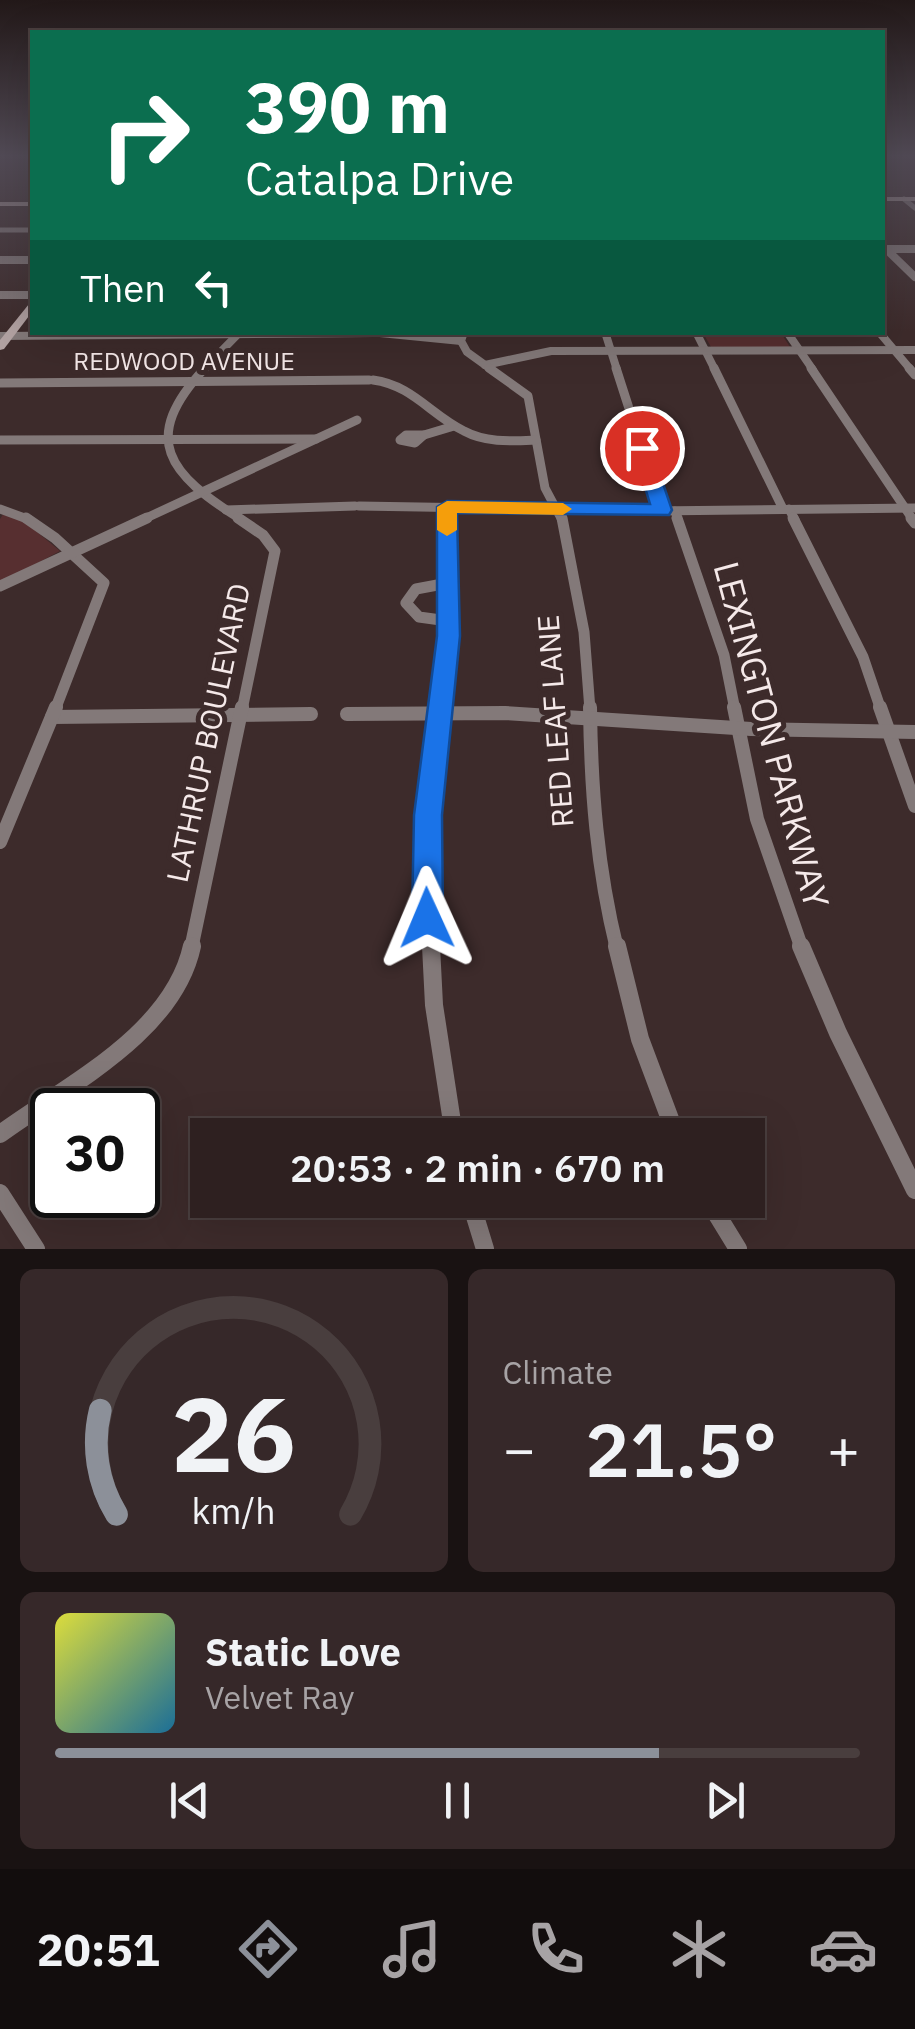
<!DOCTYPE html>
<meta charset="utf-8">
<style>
body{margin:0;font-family:"IBM Plex Sans",sans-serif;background:#362829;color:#f1f3f6;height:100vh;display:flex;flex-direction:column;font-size:38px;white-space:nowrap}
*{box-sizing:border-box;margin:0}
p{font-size:32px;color:#a7a3a5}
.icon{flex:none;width:55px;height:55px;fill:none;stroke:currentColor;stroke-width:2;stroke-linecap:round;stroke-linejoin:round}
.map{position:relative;height:1249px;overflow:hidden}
.sheet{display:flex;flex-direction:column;gap:20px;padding:20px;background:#191212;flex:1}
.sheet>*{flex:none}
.banner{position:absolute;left:30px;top:30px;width:855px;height:305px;border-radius:0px;box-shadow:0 10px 40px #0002,0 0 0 2px #493e3e;background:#0b6e4f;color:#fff;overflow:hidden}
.speed{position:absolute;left:30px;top:1088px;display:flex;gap:20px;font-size:50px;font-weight:700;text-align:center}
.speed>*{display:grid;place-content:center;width:130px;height:130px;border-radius:50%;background:#2e2020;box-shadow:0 10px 40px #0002,0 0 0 2px #493e3e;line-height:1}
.speed .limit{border:5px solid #111;border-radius:15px;background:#fff;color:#111}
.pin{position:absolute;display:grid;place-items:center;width:85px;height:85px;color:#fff;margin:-42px;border:5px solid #fff;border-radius:50%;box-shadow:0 2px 10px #0007}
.me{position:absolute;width:110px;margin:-55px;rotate:359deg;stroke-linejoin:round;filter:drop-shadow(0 0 8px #0008)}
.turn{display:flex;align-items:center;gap:35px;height:210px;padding:0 50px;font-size:45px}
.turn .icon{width:130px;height:130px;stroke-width:2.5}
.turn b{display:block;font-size:70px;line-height:85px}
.then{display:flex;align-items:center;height:95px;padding:0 50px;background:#0003;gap:20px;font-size:38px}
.big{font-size:75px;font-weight:600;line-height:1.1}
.sheet .tile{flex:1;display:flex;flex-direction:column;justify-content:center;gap:15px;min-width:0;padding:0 35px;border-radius:15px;background:#362829}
.sheet .dial{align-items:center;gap:0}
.dial svg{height:260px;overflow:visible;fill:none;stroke:#493e3e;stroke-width:7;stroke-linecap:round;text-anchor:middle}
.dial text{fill:#f1f3f6;stroke:none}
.song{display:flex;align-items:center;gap:30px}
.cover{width:120px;height:120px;border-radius:15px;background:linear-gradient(135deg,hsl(60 70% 55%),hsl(200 70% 35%))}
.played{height:10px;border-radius:5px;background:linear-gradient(90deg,#8c9099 75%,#493e3e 75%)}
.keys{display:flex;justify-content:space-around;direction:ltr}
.heat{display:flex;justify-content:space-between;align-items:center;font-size:55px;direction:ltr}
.sheet .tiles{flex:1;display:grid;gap:20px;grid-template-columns:1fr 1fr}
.tile:last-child{grid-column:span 2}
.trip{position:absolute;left:190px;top:1118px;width:575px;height:100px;border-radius:0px;background:#2e2020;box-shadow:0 10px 40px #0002,0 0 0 2px #493e3e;font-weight:600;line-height:100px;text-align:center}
.tab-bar{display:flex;height:160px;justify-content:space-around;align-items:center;background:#120d0d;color:#a7a3a5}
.tab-bar .icon{width:70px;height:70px}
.tab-bar .selected{color:#8c9099}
.tab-bar b{font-size:45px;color:#f1f3f6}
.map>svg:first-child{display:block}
</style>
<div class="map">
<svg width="915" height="1249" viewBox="0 0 915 1249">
<rect width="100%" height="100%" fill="#3d2b2b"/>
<!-- green -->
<g fill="#572f30">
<polygon points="703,333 781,333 790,347 711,347"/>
<polygon points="4,513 14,513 60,551 0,583 0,519"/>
</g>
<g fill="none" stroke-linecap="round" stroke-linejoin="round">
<!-- street-far5 -->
<g stroke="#837979" stroke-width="5">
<polyline points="904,199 915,208"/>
<polyline points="0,230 32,230"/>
<polyline points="882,245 889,251"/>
<polyline points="884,249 915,249"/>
</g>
<!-- street-far4 -->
<g stroke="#837979" stroke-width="8">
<polyline points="884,249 915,249"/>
<polyline points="886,249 915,277"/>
<polyline points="0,260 32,260"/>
<polyline points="0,295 32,295"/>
<polyline points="464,332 461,341 467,352 492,370"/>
<polyline points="605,332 617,370"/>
<polyline points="696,332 715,370"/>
<polyline points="787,332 813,370"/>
<polyline points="879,332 911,370"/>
<polyline points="380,333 461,341"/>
<polyline points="0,336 373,333"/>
<polyline points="485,365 551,351 915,350"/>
<polyline points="203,370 240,332"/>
</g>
<!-- street-far3 -->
<g stroke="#837979" stroke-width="9">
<path d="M205,368C139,439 168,474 242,520"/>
<polyline points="489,368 528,396 545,488 562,520"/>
<polyline points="616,368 662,511"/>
<polyline points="714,368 783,509"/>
<polyline points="811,368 913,520"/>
<polyline points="909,368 915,375"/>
<path d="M373,380C412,385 431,415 464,431C486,443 512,441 536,440"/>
<polyline points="0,383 369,380"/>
<polygon points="406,435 424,435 415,443 400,440"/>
<polyline points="424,435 454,426"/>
<polyline points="0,440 316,439"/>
<polyline points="359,506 654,511 915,508"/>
<polyline points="447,507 447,520"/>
<polyline points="0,509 30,520"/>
<polyline points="789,509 795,520"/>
<polyline points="226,510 355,506"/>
<polyline points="675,511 678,520"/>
<polyline points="142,520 357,420"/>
</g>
<!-- street-far2 -->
<g stroke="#837979" stroke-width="11">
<polyline points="26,518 55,538 104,583 55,710"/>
<polyline points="238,518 263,535 275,551 242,710"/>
<polyline points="562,518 584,632 590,710"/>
<polyline points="677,518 724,655 735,710"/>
<polyline points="793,518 863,657 881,710"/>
<polyline points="911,518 915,523"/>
<polyline points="448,583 416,589 406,603 419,617 448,621"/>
<polyline points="0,586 147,518"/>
<polyline points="441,710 448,654 447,518"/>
</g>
<!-- street-far1 -->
<g stroke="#837979" stroke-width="14">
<path d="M590,707C591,790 597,868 617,949"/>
<polyline points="734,707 757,819 802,949"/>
<polyline points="880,707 915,806"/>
<polyline points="347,714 505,713 751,729 915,732"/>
<polyline points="52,717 311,714"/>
<polyline points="0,842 56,707"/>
<polyline points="191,949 242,707"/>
<path d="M431,949C427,866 430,789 441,707"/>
</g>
<!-- street -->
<g stroke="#837979" stroke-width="18">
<polyline points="431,946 434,1005 454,1135"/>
<polyline points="617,946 640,1039 676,1135"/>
<polyline points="801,946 838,1033 915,1190"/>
<path d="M0,1134C67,1085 173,1034 192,946"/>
<polyline points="0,1193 36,1249"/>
<polyline points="470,1200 485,1249"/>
<polyline points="708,1200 738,1249"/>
</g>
<!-- secondary -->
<g fill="#b2a2a2" fill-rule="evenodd">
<rect x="882" y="197" width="33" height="4"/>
<rect x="0" y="202" width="32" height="4"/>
<polygon points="32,303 32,312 4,349 0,350 0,340 29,304"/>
</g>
</g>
<!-- sky -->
<linearGradient id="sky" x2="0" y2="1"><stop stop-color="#221818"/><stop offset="0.47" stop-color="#514a55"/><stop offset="1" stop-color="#514a55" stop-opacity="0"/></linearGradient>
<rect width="915" height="331" fill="url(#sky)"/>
<!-- route -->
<polygon fill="#1a73e8" stroke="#114b97" stroke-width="2.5" points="642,442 651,448 672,510 669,515 457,513 460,636 442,815 443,918 438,928 427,932 416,928 412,918 414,815 437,636 437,507 447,501 650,504 633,448"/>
<!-- slow -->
<polygon fill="#f59e0b" points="447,501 563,503 572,509 563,515 457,513 457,530 447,536 437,530 437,507"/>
<g text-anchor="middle" stroke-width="10" stroke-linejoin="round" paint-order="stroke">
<!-- far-street labels -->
<g font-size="25" fill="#f5e9e9" stroke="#3d2b2b">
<text x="184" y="370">REDWOOD AVENUE</text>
</g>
<!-- street labels -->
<g font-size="30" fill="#f5e9e9" stroke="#3d2b2b">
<text transform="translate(556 721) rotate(-94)" y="10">RED LEAF LANE</text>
<text transform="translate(209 733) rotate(-78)" y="10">LATHRUP BOULEVARD</text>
</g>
<!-- near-street labels -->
<g font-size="35" fill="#f5e9e9" stroke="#3d2b2b">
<text transform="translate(771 735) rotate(75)" y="12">LEXINGTON PARKWAY</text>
</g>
</g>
</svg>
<div class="speed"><div class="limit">30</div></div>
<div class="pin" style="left:642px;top:448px;background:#d93025"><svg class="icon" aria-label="arrive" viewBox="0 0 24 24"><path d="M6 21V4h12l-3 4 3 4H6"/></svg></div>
<svg class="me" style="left:427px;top:918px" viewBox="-20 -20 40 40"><path d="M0-17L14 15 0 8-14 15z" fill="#1a73e8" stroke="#fff" stroke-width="4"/></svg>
<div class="trip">20:53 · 2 min · 670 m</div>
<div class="banner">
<div class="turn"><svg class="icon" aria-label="right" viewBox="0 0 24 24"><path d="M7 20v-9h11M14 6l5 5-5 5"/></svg><div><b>390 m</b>Catalpa Drive</div></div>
<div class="then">Then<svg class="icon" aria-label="left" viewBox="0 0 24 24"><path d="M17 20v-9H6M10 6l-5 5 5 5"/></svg></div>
</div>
</div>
<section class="sheet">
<div class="tiles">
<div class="tile dial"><svg viewBox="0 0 100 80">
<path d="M14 69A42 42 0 1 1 86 69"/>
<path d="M14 69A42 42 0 0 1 9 37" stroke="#8c9099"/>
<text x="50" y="56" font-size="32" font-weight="700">26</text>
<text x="50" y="72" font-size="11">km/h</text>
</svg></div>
<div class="tile"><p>Climate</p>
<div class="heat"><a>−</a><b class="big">21.5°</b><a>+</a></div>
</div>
<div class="tile">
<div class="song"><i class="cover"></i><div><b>Static Love</b><p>Velvet Ray</p></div></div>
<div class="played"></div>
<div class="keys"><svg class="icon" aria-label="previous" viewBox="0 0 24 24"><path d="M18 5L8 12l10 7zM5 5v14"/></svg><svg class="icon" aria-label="pause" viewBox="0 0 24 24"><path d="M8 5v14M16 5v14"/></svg><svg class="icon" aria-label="next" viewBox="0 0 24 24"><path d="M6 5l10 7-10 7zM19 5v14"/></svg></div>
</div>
</div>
</section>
<nav class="tab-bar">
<b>20:51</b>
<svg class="icon selected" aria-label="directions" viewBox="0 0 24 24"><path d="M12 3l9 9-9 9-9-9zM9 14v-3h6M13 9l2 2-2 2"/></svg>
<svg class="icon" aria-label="music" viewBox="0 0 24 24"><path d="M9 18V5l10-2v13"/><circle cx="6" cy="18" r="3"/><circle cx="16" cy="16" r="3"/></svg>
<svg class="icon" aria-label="phone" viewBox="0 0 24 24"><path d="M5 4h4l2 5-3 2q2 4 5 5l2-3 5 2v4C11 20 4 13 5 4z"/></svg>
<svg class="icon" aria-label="climate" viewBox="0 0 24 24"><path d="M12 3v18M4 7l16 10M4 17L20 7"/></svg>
<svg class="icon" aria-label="car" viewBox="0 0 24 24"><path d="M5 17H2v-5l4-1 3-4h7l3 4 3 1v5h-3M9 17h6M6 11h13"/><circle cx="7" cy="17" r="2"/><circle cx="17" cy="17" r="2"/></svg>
</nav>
